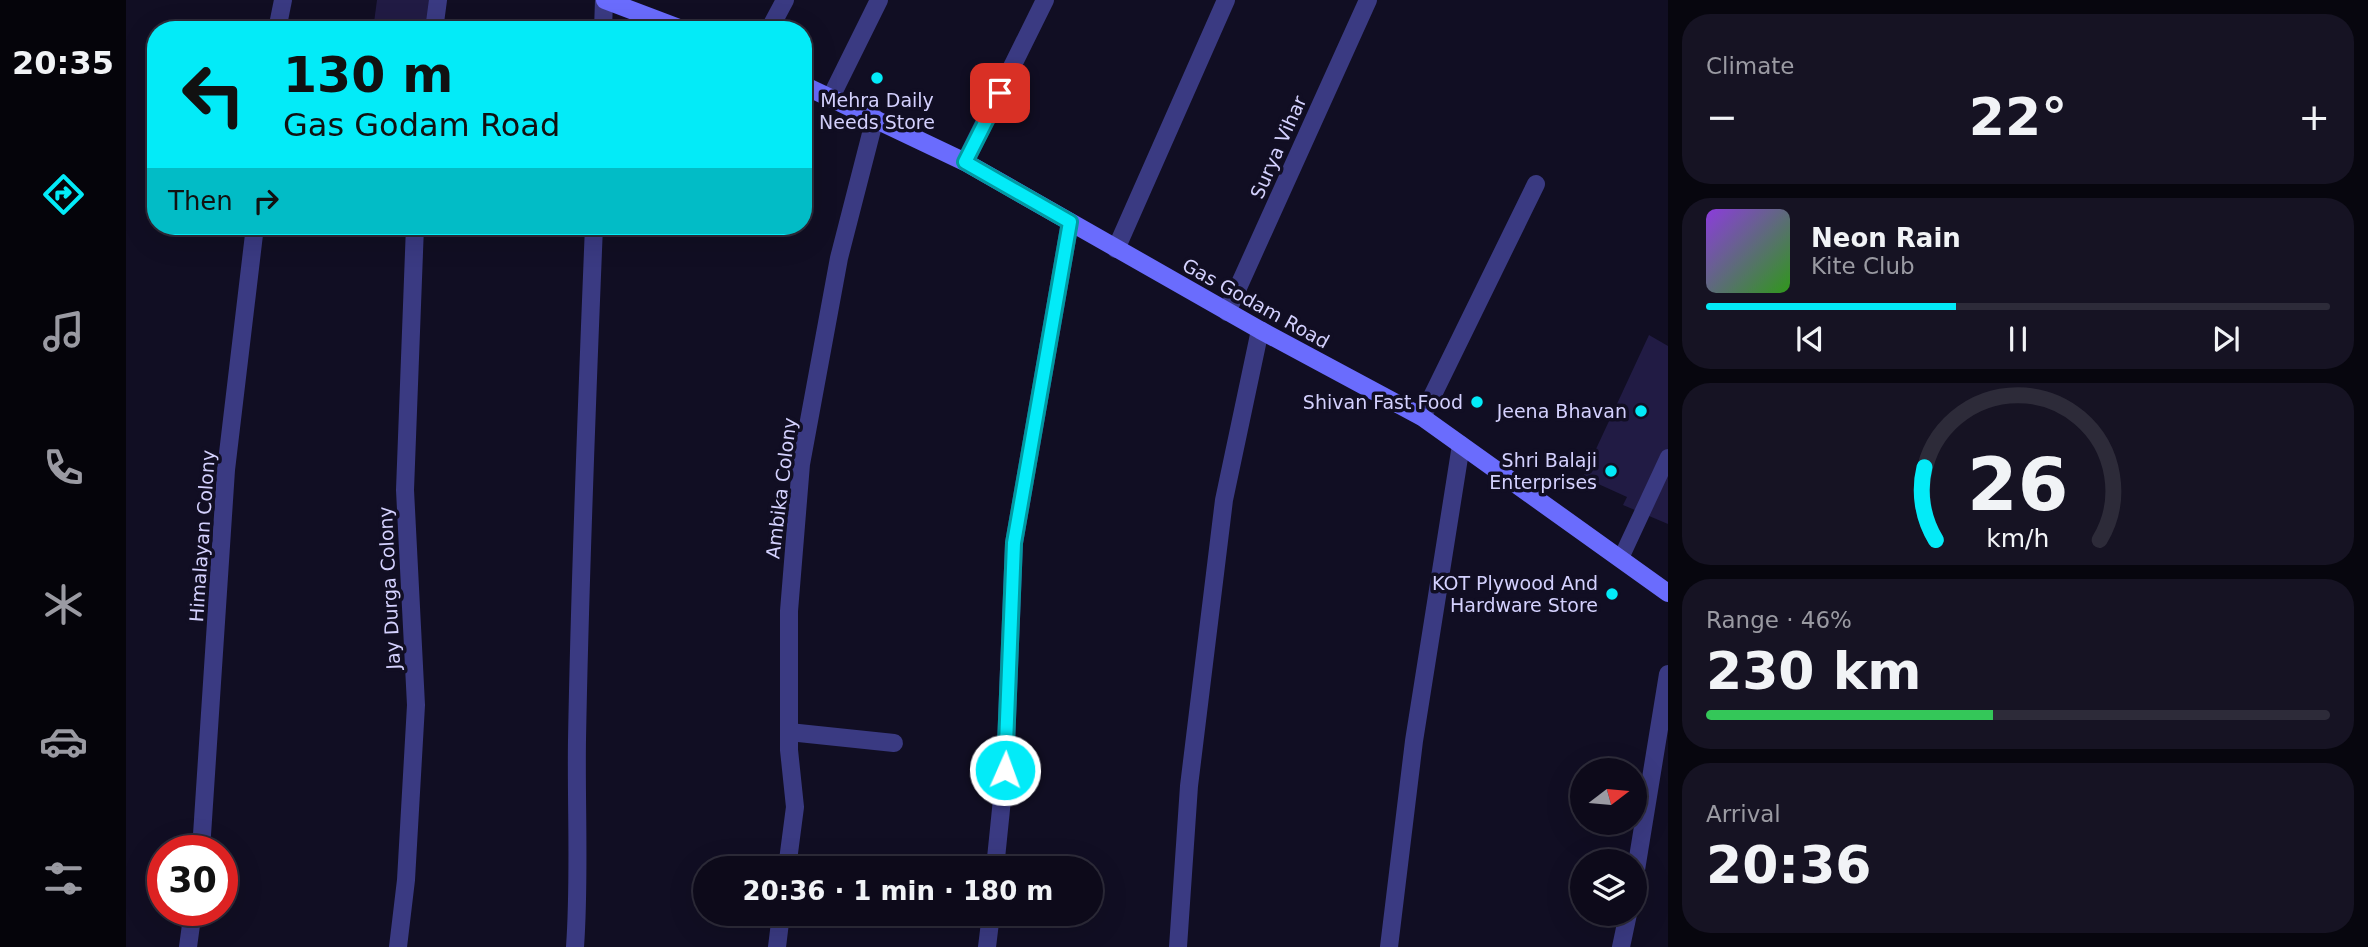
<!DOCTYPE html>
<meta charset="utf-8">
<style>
body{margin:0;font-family:"DejaVu Sans",sans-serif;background:#161323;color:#f1f3f6;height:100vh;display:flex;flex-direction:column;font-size:26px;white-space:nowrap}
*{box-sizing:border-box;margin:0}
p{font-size:23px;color:#9a9aa2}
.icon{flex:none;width:38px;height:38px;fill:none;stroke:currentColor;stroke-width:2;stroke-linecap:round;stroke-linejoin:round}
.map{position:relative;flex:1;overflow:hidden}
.details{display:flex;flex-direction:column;gap:14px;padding:14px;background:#07060e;width:700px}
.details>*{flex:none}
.guide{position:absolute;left:21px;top:21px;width:665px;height:214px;border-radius:28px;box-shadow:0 7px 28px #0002,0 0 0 2px #2d2b39;background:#03ebf8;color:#111;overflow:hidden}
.needle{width:46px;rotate:74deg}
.tools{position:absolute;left:1444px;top:758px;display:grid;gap:14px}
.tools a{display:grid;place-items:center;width:77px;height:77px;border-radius:50%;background:#0d0a1a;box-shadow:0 7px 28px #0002,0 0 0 2px #2d2b39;font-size:35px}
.speed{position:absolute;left:21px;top:835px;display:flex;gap:14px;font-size:35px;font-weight:700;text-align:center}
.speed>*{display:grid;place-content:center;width:91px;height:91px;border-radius:50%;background:#0d0a1a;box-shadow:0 7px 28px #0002,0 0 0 2px #2d2b39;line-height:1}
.speed .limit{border:10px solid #d22;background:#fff;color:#111}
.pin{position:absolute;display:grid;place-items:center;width:60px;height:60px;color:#fff;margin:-30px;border-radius:14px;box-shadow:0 4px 10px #0006}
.me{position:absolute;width:77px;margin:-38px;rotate:2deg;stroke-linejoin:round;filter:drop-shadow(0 0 5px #0008)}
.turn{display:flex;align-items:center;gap:24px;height:147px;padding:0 21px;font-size:32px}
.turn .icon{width:91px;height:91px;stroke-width:2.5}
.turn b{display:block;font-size:49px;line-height:60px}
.then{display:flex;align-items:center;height:66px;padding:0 21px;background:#0003;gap:14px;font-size:26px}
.big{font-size:52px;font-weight:600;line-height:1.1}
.details .tile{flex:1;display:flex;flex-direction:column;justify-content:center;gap:10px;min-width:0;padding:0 24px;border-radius:28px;background:#161323}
.details .dial{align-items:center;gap:0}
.dial svg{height:182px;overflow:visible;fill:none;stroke:#2d2b39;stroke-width:7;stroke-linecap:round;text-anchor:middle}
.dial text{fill:#f1f3f6;stroke:none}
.song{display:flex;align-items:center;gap:21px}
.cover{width:84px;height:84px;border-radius:10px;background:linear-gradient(135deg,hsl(270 70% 55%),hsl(110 70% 35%))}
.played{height:7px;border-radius:4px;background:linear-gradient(90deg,#03ebf8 40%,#2d2b39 40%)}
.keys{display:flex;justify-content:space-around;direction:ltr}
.heat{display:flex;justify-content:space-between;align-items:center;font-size:38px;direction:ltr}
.charge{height:10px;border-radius:5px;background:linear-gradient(90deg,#34c759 46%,#2d2b39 0)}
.trip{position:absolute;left:567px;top:856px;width:410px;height:70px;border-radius:35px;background:#0d0a1a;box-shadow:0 7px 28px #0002,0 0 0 2px #2d2b39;font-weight:600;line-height:70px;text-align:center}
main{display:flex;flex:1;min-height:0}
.menu{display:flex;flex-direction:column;width:126px;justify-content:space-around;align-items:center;background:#05040a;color:#9a9aa2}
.menu .icon{width:49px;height:49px}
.menu .selected{color:#03ebf8}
.menu b{font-size:32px;color:#f1f3f6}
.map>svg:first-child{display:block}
</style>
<main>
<nav class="menu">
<b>20:35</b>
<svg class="icon selected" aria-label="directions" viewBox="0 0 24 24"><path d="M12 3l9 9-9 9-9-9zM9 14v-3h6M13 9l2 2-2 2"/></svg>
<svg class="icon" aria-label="music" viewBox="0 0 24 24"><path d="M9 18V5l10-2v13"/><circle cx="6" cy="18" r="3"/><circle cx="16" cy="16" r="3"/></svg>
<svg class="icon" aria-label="phone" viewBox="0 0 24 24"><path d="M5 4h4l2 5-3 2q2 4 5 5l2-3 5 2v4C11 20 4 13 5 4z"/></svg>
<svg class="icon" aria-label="climate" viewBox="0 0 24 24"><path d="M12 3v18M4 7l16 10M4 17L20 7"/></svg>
<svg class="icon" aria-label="car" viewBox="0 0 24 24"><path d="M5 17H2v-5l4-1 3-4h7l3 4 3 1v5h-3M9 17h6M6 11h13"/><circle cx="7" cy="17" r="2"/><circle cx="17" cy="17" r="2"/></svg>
<svg class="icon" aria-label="filters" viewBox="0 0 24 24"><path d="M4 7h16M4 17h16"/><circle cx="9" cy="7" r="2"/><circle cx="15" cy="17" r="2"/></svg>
</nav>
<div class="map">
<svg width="1542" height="947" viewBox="0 0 1542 947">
<rect width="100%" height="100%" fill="#110e23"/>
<!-- building -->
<g fill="#211b44">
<polygon points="251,0 308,0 305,30 247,30"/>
<polygon points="1523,335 1542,346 1542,524 1497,505 1501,497 1457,477"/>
</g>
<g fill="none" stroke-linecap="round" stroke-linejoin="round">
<!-- lane -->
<polyline stroke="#3a3a82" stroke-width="16" points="1495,558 1542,457"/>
<!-- street -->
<g stroke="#3a3a82" stroke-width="18">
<polyline points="151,30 157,0"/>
<polyline points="308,30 312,0"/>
<polyline points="477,30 478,0"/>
<polyline points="643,30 659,0"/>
<polyline points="705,97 753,0"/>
<polyline points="839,162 919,0"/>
<polyline points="990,249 1100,0"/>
<polyline points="1101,312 1242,0"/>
<polyline points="1296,417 1410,184"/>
<polyline points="663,732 768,743"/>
<polyline points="75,850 100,470 129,226"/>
<polyline points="661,868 669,807 663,750 663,611 675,464 713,258 749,118"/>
<polyline points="869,868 879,770 888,543 944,222"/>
<polyline points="1508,882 1542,674"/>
<polyline points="62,947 67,910"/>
<polyline points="272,947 280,880 290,705 279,490 289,226"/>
<path d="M449,947C454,878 450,809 451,740C454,569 461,397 468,226"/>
<polyline points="651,947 655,914"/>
<polyline points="861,947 865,914"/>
<polyline points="1052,947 1063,786 1098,500 1134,330"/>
<polyline points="1263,947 1288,741 1335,445"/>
<polyline points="1495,947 1502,914"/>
</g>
<!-- secondary -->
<g stroke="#6a6cfd" stroke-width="18">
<polyline points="479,0 558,30"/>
<polyline points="677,85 839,162 1134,330 1296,417 1542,593"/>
</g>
</g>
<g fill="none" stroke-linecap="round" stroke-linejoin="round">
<defs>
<polyline id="route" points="874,93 839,162 944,222 888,543 879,770"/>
</defs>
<!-- route casing -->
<use href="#route" stroke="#0299a1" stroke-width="18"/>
<!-- route -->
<use href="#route" stroke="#03ebf8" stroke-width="12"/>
</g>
<!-- markers -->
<g fill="#03ebf8" stroke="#110e23" stroke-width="2.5">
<circle cx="751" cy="78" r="7"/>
<circle cx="1351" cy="402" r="7"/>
<circle cx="1515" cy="411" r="7"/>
<circle cx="1485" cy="471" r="7"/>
<circle cx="1486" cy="594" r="7"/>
</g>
<g text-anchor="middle" stroke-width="7" stroke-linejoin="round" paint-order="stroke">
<!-- poi labels -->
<g font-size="19" fill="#d4d1fe" stroke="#110e23" text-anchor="end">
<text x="751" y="107" text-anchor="middle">Mehra Daily<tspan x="751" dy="22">Needs Store</tspan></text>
<text x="1337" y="409">Shivan Fast Food</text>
<text x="1501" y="418">Jeena Bhavan</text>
<text x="1471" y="467">Shri Balaji<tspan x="1471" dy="22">Enterprises</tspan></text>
<text x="1472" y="590">KOT Plywood And<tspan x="1472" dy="22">Hardware Store</tspan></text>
</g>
<!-- street labels -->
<g font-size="19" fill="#d4d1fe" stroke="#110e23">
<text transform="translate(1152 147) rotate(-66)" y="7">Surya Vihar</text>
<text transform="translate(1130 303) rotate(29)" y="7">Gas Godam Road</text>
<text transform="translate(655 488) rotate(-83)" y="7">Ambika Colony</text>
<text transform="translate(76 536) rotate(-86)" y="7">Himalayan Colony</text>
<text transform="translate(263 588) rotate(-93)" y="7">Jay Durga Colony</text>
</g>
</g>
</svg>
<div class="tools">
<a><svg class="needle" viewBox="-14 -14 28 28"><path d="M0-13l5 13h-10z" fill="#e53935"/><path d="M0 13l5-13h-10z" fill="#9a9aa2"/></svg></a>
<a><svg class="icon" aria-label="layers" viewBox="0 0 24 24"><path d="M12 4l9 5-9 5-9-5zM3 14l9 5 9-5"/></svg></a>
</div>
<div class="speed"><div class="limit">30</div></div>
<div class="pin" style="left:874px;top:93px;background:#d93025"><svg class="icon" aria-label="arrive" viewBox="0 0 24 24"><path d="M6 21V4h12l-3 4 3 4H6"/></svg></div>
<svg class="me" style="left:879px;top:770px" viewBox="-20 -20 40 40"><circle r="17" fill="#03ebf8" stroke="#fff" stroke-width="3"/><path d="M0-11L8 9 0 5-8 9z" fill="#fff"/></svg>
<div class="trip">20:36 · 1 min · 180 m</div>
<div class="guide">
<div class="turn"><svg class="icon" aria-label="left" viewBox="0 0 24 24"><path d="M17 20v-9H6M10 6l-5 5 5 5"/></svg><div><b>130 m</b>Gas Godam Road</div></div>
<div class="then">Then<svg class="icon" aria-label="right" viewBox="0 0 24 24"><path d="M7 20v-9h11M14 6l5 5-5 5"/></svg></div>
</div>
</div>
<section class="details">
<div class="tile"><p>Climate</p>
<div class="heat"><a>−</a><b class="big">22°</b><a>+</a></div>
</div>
<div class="tile">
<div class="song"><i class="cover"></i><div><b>Neon Rain</b><p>Kite Club</p></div></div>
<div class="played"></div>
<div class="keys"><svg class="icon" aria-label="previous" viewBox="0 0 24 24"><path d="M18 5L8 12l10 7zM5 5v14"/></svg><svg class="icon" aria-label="pause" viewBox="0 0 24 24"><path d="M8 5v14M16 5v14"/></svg><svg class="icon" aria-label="next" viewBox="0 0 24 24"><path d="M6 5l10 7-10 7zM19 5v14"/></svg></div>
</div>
<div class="tile dial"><svg viewBox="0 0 100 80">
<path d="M14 69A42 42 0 1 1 86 69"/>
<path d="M14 69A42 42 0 0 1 9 37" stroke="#03ebf8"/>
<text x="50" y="56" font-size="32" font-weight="700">26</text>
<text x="50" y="72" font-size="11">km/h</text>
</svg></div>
<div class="tile"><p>Range · 46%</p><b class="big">230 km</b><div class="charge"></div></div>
<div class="tile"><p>Arrival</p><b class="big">20:36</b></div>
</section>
</main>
